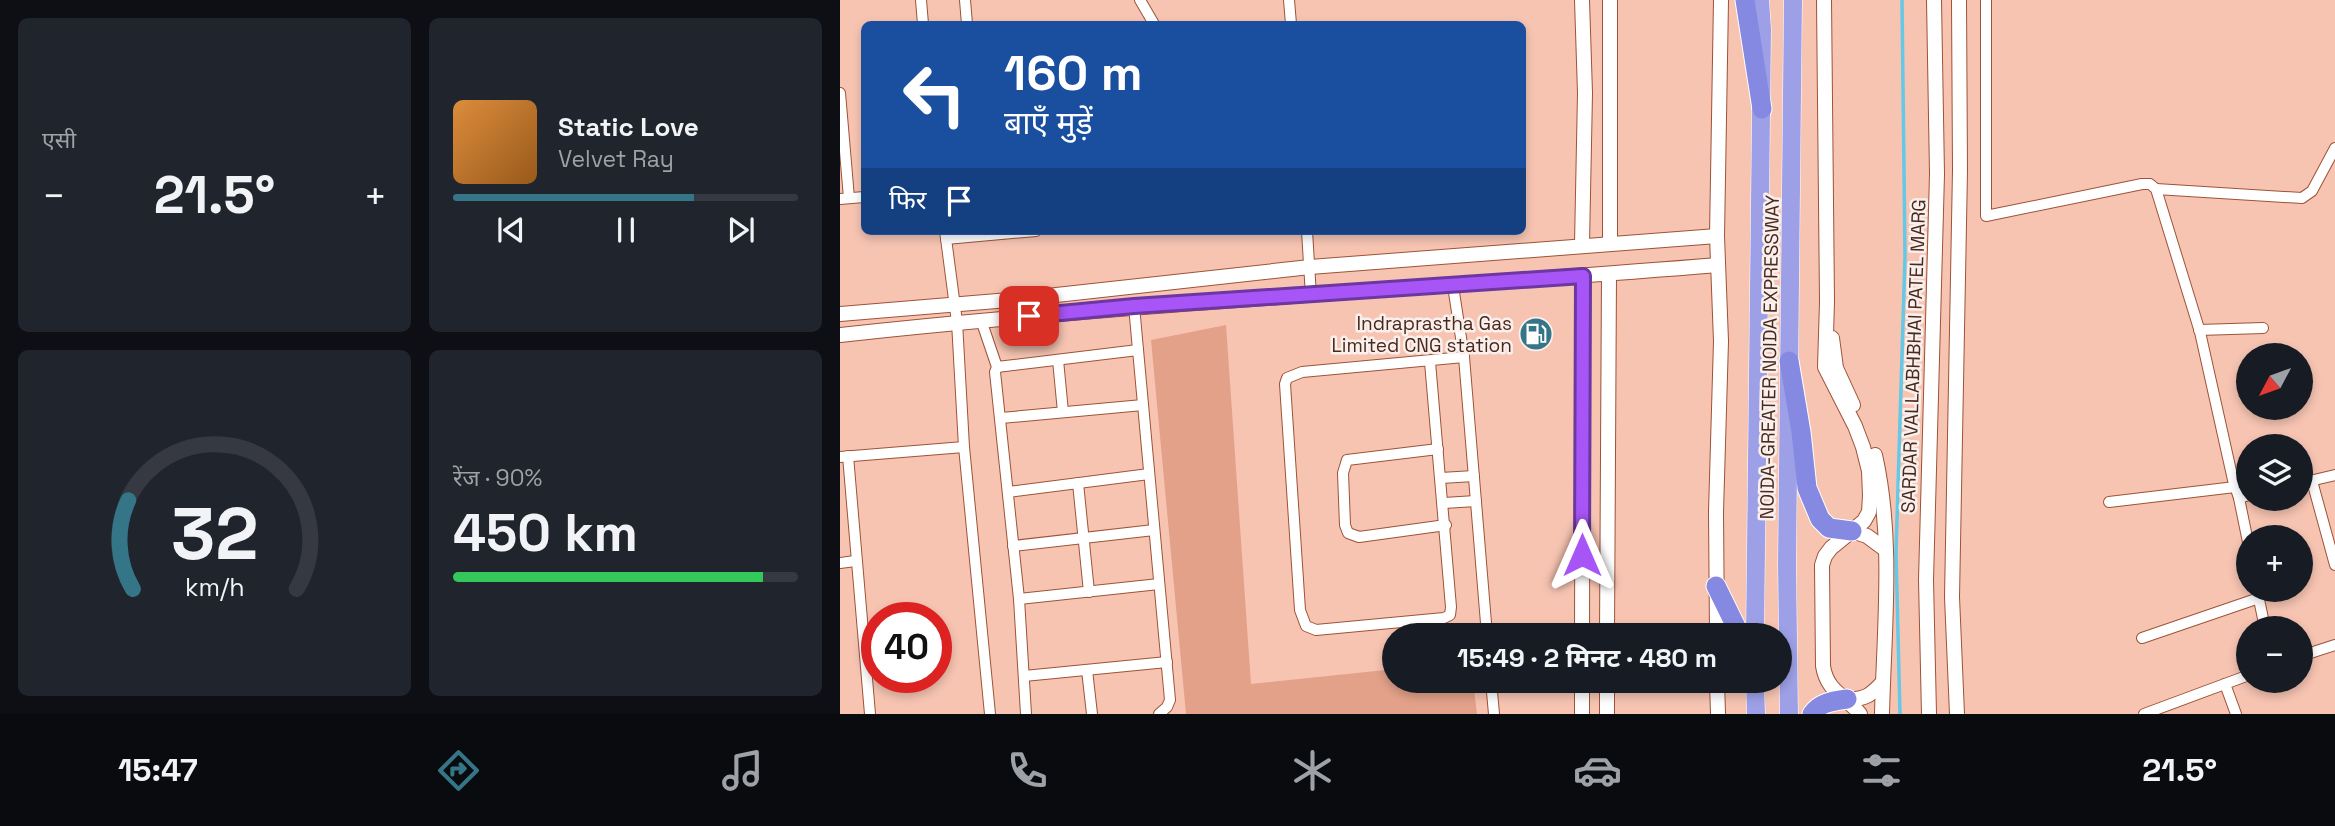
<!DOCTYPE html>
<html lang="hi">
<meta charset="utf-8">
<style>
body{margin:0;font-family:"Space Grotesk","Noto Sans Devanagari",sans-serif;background:#20242c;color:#f1f3f6;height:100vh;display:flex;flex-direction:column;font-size:26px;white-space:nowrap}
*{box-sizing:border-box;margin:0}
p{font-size:23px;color:#9ea1a6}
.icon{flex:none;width:38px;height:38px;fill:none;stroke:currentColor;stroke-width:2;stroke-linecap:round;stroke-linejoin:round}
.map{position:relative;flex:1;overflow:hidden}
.drawer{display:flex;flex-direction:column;gap:18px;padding:18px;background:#0d0f14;width:840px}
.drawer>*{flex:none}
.guide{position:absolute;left:21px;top:21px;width:665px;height:214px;border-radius:10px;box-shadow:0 4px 10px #0003;background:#1a4fa0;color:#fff;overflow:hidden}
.needle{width:46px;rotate:229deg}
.tools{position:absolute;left:1396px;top:343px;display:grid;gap:14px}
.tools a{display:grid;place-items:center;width:77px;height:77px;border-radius:50%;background:#171b24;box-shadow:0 4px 10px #0003;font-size:35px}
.speed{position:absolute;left:21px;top:602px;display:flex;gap:14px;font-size:35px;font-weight:700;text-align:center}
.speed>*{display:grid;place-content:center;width:91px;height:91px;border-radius:50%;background:#171b24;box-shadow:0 4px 10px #0003;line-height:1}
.speed .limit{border:10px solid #d22;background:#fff;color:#111}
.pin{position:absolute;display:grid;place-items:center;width:60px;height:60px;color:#fff;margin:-30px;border-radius:14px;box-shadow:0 4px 10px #0006}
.me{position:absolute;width:77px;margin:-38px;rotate:0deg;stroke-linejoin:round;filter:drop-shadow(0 0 5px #0008)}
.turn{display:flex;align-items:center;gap:24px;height:147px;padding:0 28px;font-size:32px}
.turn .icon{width:91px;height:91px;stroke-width:2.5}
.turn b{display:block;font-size:49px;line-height:60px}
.then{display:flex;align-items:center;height:66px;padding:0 28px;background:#0003;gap:14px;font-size:26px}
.big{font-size:52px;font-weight:700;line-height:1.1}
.drawer .card{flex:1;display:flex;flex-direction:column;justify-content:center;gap:10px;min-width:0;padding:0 24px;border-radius:10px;background:#20242c}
.drawer .dial{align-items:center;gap:0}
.dial svg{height:182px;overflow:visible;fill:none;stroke:#363941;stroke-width:7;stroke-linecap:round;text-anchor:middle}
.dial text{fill:#f1f3f6;stroke:none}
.song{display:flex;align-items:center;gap:21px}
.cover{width:84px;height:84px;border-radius:10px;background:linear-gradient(135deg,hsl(30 70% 55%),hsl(30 70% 35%))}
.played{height:7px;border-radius:4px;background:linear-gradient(90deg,#347588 70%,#363941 70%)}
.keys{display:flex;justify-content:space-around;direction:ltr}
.heat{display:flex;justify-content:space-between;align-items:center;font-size:38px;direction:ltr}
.charge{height:10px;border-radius:5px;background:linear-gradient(90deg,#34c759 90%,#363941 0)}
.drawer .tiles{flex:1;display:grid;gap:18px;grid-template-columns:repeat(2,1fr)}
.trip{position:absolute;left:542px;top:623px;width:410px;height:70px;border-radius:35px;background:#171b24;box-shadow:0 4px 10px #0003;font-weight:700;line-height:70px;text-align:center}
.menu{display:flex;height:112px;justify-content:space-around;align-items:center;background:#090b0e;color:#9ea1a6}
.menu .icon{width:49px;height:49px}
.menu .selected{color:#347588}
.menu b{font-size:32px;color:#f1f3f6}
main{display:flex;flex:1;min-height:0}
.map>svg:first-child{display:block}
</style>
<main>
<section class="drawer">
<div class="tiles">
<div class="card"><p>एसी</p>
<div class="heat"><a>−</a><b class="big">21.5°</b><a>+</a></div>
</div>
<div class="card">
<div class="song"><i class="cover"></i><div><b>Static Love</b><p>Velvet Ray</p></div></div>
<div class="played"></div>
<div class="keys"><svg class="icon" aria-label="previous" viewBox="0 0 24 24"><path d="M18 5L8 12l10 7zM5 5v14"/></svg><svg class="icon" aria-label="pause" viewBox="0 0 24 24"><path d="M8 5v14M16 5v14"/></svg><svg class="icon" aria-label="next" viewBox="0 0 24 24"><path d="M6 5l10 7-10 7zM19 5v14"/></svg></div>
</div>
<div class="card dial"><svg viewBox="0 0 100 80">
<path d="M14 69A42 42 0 1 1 86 69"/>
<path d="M14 69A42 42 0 0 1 12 30" stroke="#347588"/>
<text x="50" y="56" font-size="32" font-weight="700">32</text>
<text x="50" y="72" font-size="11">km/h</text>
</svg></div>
<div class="card"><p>रेंज · 90%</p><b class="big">450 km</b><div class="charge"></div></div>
</div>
</section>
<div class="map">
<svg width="1495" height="714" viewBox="0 0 1495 714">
<rect width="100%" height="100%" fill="#f7c4b2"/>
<!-- green -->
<polygon fill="#e3a189" points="386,325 411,684 555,669 555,681 633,681 637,714 346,714 311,340"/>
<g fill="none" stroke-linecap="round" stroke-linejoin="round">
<!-- stream -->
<polyline stroke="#64c8e7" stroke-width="3.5" points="1060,714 1056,553 1065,256 1062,0"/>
<defs>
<g id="minor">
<polyline points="81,0 83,24"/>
<polyline points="125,0 127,24"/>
<polyline points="300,0 314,24"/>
<polyline points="449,0 451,24"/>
<polyline points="1146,0 1146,216 1302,184 1310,184 1316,189 1360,332 1393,480 1399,498 1409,495"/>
<polyline points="0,93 9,198"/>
<polyline points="1316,189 1462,198 1472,191 1495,148"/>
<polyline points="0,199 24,197"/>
<polyline points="105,231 117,322 124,447 150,714"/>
<polyline points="467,231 471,296"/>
<polyline points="106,239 196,231"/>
<polyline points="613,286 624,357 647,635"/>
<polyline points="294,306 330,700 327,707 319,714"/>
<polyline points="141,320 157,367 155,372 179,599 186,714"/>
<polyline points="1359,330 1423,328"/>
<polyline points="218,360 223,412"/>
<polyline points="590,362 611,607 610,615 604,618 476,630 466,626 460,610 445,384 447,378 462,372 624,357"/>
<polyline points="157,367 298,350"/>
<polyline points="161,418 303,405"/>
<polyline points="598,449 507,460 503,473 505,525 508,533 519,537 606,525"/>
<polyline points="8,456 30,714"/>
<polyline points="0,457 124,447"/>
<polyline points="601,478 634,476"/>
<polyline points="1472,481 1495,565"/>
<polyline points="238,483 249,592"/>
<polyline points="1461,483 1495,475"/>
<polyline points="168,492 309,474"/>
<polyline points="1399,498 1409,547"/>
<polyline points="1269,502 1395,487"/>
<polyline points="604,503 636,501"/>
<polyline points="173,546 314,530"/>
<polyline points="0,563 15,561"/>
<polyline points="1417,590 1425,628"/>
<polyline points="179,599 319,584"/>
<polyline points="1302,638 1419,598"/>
<polyline points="1461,656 1495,645"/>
<polyline points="247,670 252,714"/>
<polyline points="184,676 327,662"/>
<polyline points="651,681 654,714"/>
<polyline points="1385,684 1396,714"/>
<polyline points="1304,714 1409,675"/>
</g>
<g id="tertiary">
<polyline points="770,0 770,243"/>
<path d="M984,0L987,302L985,367L1015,426L1023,447L1029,471L1030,496L1029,512L1024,521L991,548L985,556L982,565L983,666C987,692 1005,695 1020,714"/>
<polyline points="742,244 745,93 742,0"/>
<polyline points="0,314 180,299 470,267 877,236"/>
<path d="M0,335C292,303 585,289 878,265"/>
<polyline points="992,338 996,368 1013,405"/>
<path d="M1035,455C1054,539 1044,629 1042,714"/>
<polyline points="1012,531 1027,536 1046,550"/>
<polyline points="742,635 743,276"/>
<polyline points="767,635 769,274"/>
<polyline points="877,635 876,512 881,341 877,236 881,0"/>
<polyline points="877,681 878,714"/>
<path d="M1007,699C1025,700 1031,695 1043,682"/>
<polyline points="742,714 742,681"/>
<polyline points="767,714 767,681"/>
<polyline points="1089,714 1086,580 1097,174 1094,0"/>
<polyline points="1117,714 1112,597 1120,170 1119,0"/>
</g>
<g id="trunk">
<polyline points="915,635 922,29 920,0"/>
<polyline points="915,681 916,714"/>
<polyline points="949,714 947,565 953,0"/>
</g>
<g id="motorway">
<polyline points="905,0 922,109"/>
<polyline points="949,361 961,432 967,488 980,519 989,528 1012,531"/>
<polyline points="876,586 900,635"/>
<path d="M972,714C980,702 994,701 1007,699"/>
</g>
</defs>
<!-- minor casing -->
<use href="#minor" stroke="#9d5337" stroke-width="12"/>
<!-- tertiary casing -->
<use href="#tertiary" stroke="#9d5337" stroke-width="16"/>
<!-- trunk casing -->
<use href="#trunk" stroke="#fff" stroke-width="19"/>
<!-- motorway casing -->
<use href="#motorway" stroke="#fff" stroke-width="21"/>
<!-- minor -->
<use href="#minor" stroke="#fff" stroke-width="10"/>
<!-- tertiary -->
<use href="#tertiary" stroke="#fff" stroke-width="14"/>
<!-- trunk -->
<use href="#trunk" stroke="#9ea0e7" stroke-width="18"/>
<!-- motorway -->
<use href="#motorway" stroke="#8689e1" stroke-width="19"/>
</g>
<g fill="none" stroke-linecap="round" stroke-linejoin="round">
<defs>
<polyline id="route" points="189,316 294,306 743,276 742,555"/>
</defs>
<!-- route casing -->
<use href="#route" stroke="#6d37a1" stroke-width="18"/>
<!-- route -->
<use href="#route" stroke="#a855f7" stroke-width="12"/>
</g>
<!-- icons -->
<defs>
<symbol id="fuel-disc" viewBox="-11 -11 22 22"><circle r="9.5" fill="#347588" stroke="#f9f0ed"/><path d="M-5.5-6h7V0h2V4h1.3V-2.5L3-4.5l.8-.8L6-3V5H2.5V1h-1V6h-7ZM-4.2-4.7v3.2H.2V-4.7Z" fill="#fff"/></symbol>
</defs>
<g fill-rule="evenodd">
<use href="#fuel-disc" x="677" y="315" width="38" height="38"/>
</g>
<g text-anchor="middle" stroke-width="5" stroke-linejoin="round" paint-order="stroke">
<!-- poi labels -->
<g font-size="19" fill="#4a291d" stroke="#f9f0ed" text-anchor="end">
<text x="672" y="330">Indraprastha Gas<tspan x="672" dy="22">Limited CNG station</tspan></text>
</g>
<!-- street labels -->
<g font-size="19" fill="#4a291d" stroke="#f9f0ed">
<text transform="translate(1073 356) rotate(-88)" y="7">SARDAR VALLABHBHAI PATEL MARG</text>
<text transform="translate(929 357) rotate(-89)" y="7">NOIDA-GREATER NOIDA EXPRESSWAY</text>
</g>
</g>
</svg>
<div class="tools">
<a><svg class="needle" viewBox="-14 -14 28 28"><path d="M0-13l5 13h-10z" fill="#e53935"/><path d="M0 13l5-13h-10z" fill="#9ea1a6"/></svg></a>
<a><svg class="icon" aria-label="layers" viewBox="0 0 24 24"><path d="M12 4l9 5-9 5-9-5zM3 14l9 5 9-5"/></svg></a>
<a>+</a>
<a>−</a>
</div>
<div class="speed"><div class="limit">40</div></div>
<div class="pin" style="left:189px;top:316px;background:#d93025"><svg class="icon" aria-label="arrive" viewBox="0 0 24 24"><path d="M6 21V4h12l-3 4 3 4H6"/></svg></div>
<svg class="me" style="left:742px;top:555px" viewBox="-20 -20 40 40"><path d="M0-17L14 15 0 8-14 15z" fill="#a855f7" stroke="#fff" stroke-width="4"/></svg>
<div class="trip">15:49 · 2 मिनट · 480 m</div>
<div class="guide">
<div class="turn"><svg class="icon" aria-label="left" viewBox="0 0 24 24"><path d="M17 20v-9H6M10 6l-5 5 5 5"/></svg><div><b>160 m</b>बाएँ मुड़ें</div></div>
<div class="then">फिर<svg class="icon" aria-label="arrive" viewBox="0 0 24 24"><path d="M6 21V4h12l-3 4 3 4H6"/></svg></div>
</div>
</div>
</main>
<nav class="menu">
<b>15:47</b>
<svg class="icon selected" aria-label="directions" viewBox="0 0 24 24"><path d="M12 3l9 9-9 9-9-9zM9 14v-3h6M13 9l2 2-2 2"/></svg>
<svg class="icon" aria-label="music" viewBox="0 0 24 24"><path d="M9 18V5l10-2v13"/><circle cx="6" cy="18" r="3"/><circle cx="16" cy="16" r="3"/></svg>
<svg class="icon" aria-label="phone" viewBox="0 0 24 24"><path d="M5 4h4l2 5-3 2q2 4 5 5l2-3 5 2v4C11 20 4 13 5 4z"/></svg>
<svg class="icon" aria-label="climate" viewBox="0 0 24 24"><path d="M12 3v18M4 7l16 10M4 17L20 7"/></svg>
<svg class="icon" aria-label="car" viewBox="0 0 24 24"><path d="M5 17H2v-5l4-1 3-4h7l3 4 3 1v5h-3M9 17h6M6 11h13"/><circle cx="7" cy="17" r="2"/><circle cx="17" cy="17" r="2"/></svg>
<svg class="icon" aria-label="filters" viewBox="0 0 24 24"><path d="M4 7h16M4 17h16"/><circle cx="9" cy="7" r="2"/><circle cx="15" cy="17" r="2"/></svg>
<b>21.5°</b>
</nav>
